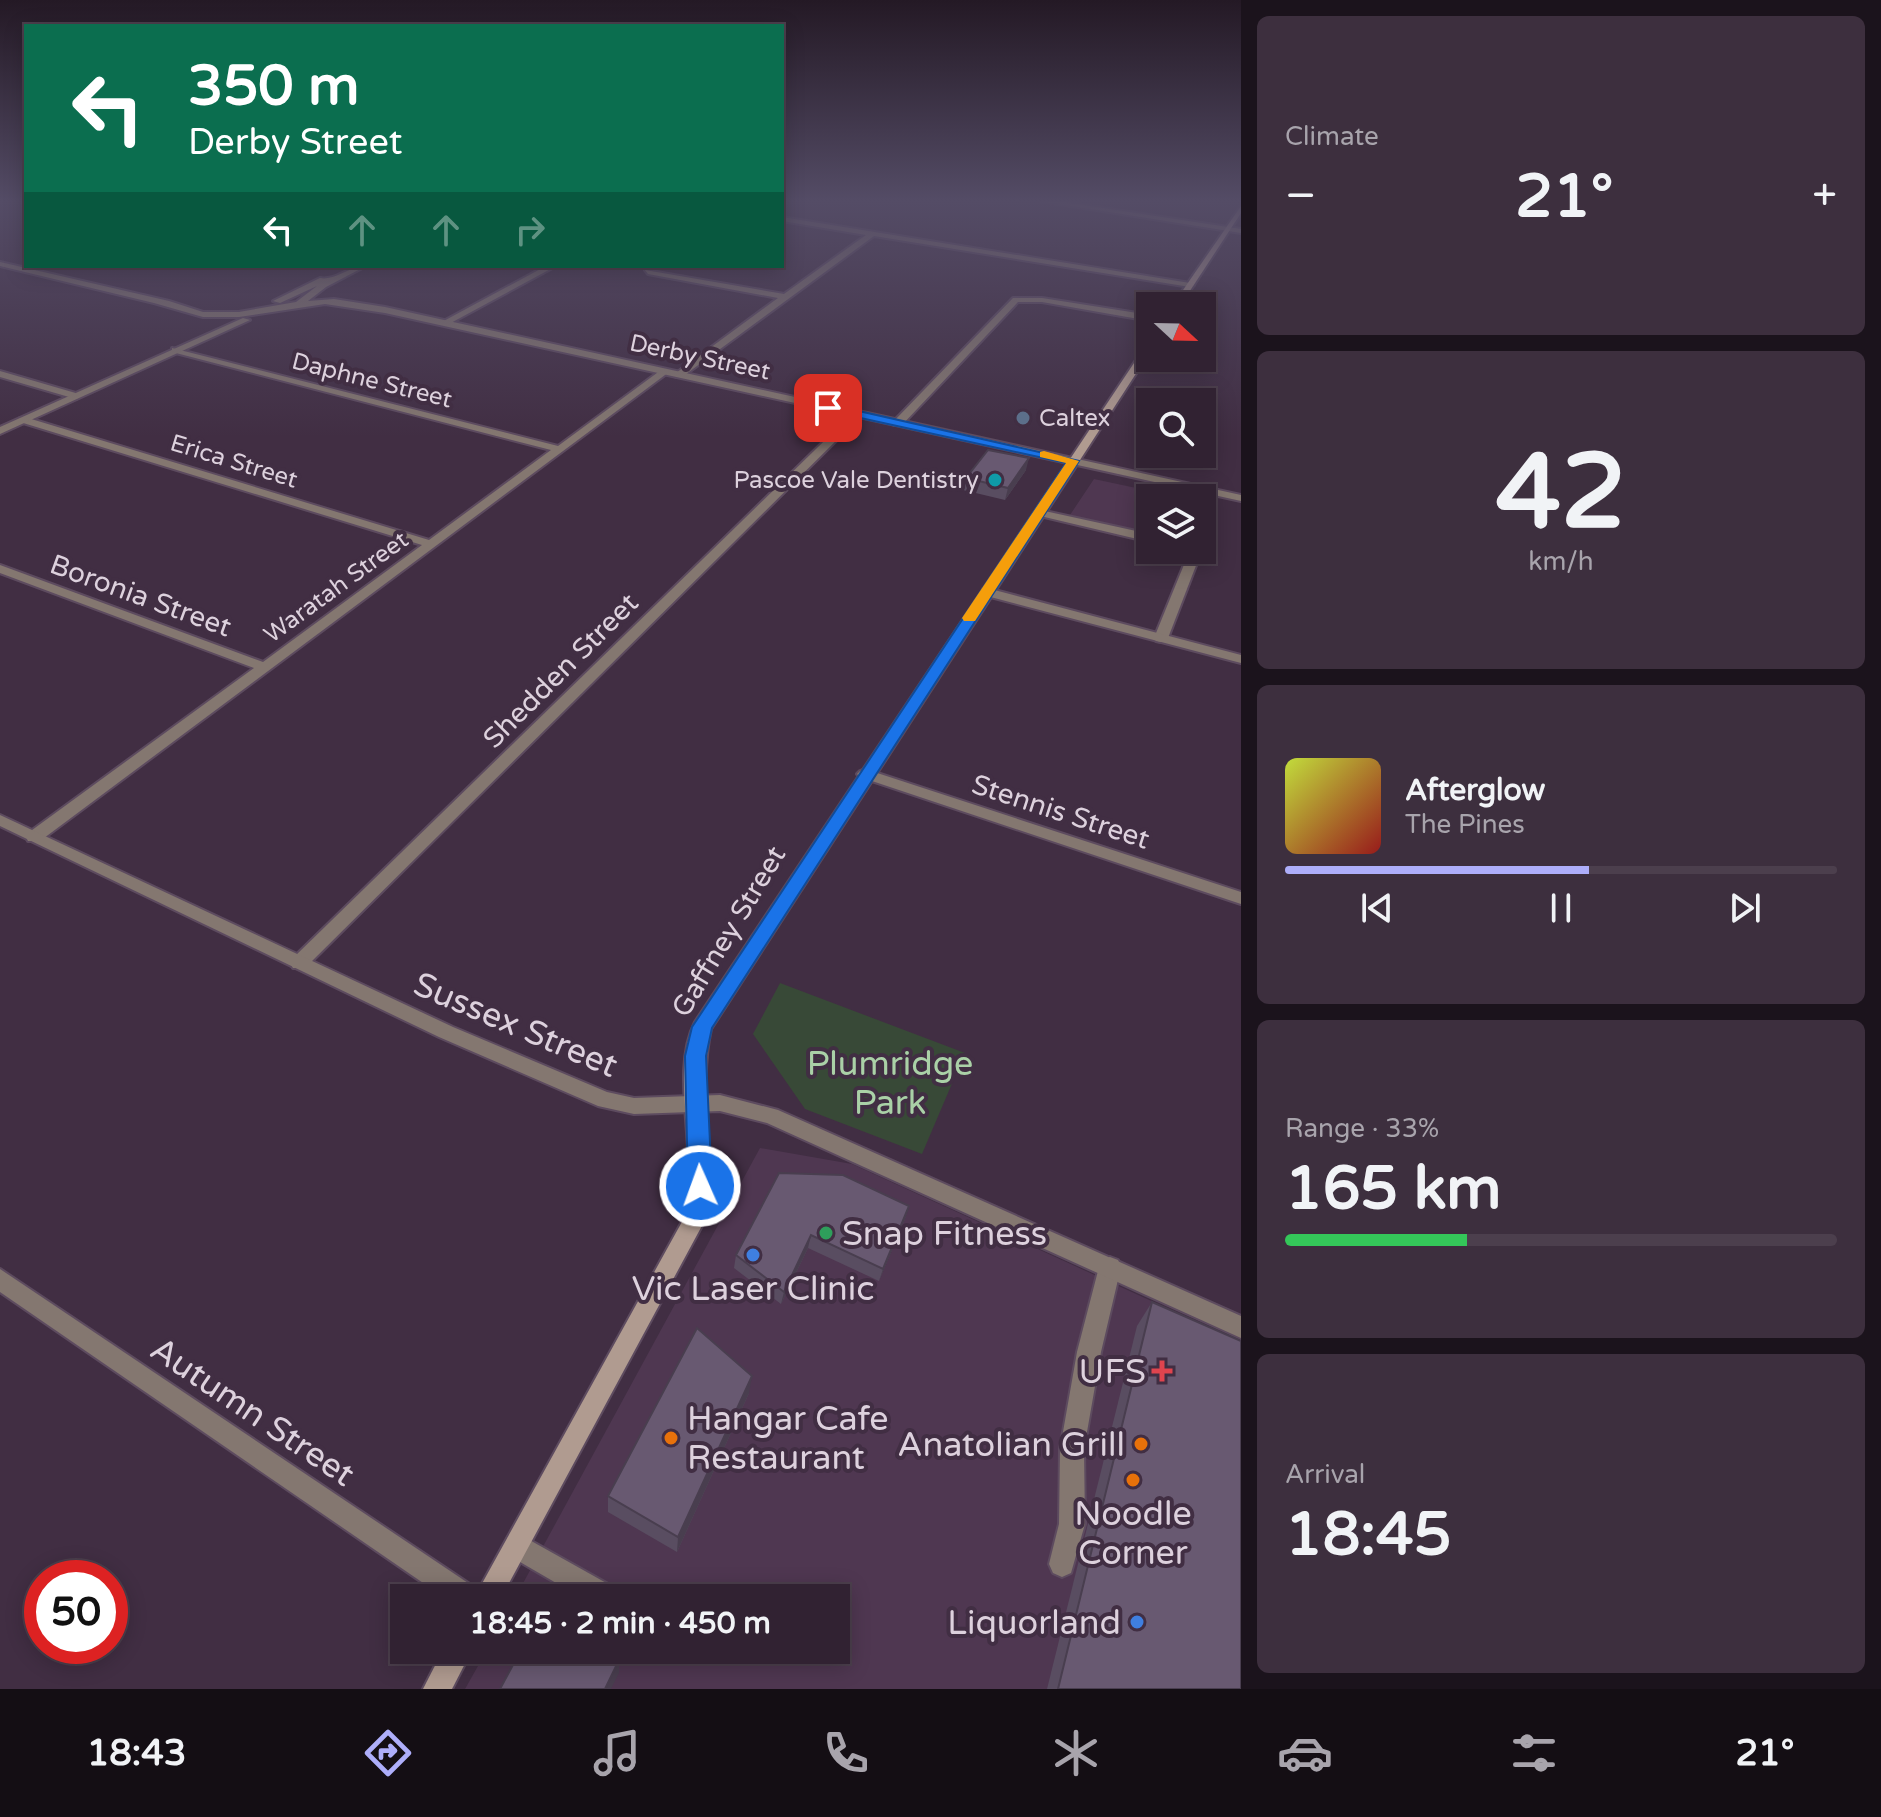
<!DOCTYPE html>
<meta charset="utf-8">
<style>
body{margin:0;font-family:"Varela Round",sans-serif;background:#3d2f3e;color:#f1f3f6;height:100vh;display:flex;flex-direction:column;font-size:30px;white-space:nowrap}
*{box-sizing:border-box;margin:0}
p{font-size:26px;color:#a8a4ac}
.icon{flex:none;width:44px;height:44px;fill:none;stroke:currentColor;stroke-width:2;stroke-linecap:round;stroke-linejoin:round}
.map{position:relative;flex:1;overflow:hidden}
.details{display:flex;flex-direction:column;gap:16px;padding:16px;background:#1b131c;width:640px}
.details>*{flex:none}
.guide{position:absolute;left:24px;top:24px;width:760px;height:244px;border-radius:0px;box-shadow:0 4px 20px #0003,0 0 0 2px #4c3f4d;background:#0b6e4f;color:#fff;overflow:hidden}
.needle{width:52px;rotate:112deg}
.buttons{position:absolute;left:1136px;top:292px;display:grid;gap:16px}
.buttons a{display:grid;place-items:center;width:80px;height:80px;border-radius:0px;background:#312232;box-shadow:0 4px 20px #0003,0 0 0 2px #4c3f4d;font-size:40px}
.speed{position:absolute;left:24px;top:1560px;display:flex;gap:16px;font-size:40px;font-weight:700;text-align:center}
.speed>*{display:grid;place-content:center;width:104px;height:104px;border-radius:50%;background:#312232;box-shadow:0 4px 20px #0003,0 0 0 2px #4c3f4d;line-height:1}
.speed .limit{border:12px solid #d22;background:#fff;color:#111}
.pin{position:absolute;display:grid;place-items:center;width:68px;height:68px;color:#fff;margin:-34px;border-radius:16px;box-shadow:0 4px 12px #0006}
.me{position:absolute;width:88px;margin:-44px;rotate:358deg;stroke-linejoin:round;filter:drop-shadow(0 0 6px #0008)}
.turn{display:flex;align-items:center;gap:28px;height:168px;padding:0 32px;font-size:36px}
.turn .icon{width:104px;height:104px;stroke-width:2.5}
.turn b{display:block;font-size:56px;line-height:68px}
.lanes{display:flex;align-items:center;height:76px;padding:0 32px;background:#0003;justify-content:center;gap:40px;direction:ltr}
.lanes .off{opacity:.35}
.big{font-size:60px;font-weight:700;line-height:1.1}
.details .widget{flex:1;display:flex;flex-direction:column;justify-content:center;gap:12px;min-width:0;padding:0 28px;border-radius:12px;background:#3d2f3e}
.details .dial{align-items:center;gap:0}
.dial b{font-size:104px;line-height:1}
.song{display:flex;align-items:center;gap:24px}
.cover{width:96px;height:96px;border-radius:12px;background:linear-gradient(135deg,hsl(70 70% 55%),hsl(0 70% 35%))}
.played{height:8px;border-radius:4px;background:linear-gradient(90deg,#aeaefa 55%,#4c3f4d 55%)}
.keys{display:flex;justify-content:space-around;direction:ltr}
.heat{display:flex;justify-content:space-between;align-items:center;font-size:44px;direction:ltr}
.charge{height:12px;border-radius:6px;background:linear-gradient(90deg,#34c759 33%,#4c3f4d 0)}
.trip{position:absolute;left:390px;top:1584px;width:460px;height:80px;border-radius:0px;background:#312232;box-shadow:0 4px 20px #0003,0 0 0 2px #4c3f4d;font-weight:700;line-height:80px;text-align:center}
.dock{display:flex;height:128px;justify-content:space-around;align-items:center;background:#140e14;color:#a8a4ac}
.dock .icon{width:56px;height:56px}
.dock .current{color:#aeaefa}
.dock b{font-size:36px;color:#f1f3f6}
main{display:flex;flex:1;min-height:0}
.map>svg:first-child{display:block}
</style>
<main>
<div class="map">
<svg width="1241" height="1689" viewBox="0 0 1241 1689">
<rect width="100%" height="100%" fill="#412e43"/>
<!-- built -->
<g fill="#4f3751">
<polygon points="1094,479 1183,498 1150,498 1150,533 1070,515"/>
<polygon points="760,1148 852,1164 1241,1342 1241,1689 465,1689 487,1650 836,1650 836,1598 515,1598"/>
</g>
<!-- green -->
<polygon fill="#384937" points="780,983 965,1053 922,1154 805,1109 753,1034"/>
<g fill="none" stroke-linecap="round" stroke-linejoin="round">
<defs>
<g id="service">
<polygon points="1040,510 1150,534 1150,542 1036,515 1036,511"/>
<polygon points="1190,550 1202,550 1168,638 1161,642 1156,641 1154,638"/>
<polygon points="1110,1257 1118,1260 1121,1267 1101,1352 1084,1449 1085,1524 1071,1573 1062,1577 1053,1573 1049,1564 1059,1524 1060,1449 1077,1352 1099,1267 1102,1260"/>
<polygon points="517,1533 617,1589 621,1598 582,1598 508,1555 504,1546 508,1537"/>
</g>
<g id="minor">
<polygon points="1040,201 1057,201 1241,229 1241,233"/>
<polygon points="782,217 1190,283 1194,285 1190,287 874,236 682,377 676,377 676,373 778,298 648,274 645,270 784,294 866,235 782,221"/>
<polygon points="546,266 556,266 447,325 440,323"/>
<polygon points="1013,298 1042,298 1150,315 1150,321 1042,302 1018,302 902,425 894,425 894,421"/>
<polygon points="172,348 558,446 661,370 669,372 40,841 28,841 26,837 28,833 254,668 0,573 0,565 263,662 422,545 20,422 20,418 28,418 429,540 551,450 172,352"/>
<polygon points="0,371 79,394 81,396 76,399 0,377"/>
<polygon points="854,412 863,414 305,968 293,968 290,963 293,958"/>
<polygon points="987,588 1241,655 1241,663 983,595 983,589"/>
<polygon points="865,769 1241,892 1241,904 860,777 857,774 860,771"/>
<polygon points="0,1269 477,1589 481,1598 445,1598 0,1292"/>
</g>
<g id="tertiary">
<path d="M0,262L169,301L203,312H239L296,302L317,286L280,303L273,301L320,278C335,281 349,266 366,266L326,287L308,301L334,299L385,307L1241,495V501L385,313L325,304L239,317H203L154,303L0,266Z"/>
<polygon points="243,318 250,320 0,434 0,427"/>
<polygon points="0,815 453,1027 607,1092 634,1098 720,1095 778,1110 1241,1316 1241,1338 767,1123 720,1111 634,1114 598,1106 439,1037 0,826"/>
</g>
<g id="secondary">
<polygon points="1241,206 1241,213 1180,306 1172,306"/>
<path d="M1150,342V352L711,1029C697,1093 716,1157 704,1222L501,1598H474L683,1220C687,1197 689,1175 688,1152C687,1111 676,1060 695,1022L1146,345Z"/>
<polygon points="443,1650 472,1650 452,1689 423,1689"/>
</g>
</defs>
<!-- service casing -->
<use href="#service" stroke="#5d4b5f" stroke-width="4"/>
<!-- minor casing -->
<use href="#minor" stroke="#5d4b5f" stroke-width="4"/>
<!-- tertiary casing -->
<use href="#tertiary" stroke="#5d4b5f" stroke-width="4"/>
<!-- secondary casing -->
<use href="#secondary" stroke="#5d4b5f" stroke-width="4"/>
<!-- service -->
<use href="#service" fill="#847770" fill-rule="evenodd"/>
<!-- minor -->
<use href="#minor" fill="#847770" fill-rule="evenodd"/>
<!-- tertiary -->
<use href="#tertiary" fill="#847770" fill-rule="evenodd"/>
<!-- secondary -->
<use href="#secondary" fill="#b09b90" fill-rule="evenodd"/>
</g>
<!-- wall -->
<g fill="#594d61">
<polygon points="1026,470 1005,500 963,490 966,478"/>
<polygon points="909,1206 905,1219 879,1281 808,1248 781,1304 734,1268 736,1255"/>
<polygon points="1152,1302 1241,1689 1047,1689 1137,1326"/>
<polygon points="749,1393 677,1552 608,1512 608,1496"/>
</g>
<!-- shaded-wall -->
<g fill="#493e4f">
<polygon points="1029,458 1026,470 1005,500 1008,488"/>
<polygon points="909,1206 905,1219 879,1281 883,1269"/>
<polygon points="811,1235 808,1248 781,1304 784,1292"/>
<polygon points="752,1376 749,1393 677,1552 678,1537"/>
<polygon points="619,1660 619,1673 611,1689 605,1689"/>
</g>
<!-- building -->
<g fill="#685971" stroke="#493e4f" stroke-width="2">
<polygon points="988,450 1029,458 1008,488 966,478"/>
<polygon points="779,1173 843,1175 909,1206 883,1269 811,1235 784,1292 736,1255"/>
<polygon points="1152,1302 1241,1341 1241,1689 1058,1689"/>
<polygon points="697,1328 752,1376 678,1537 608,1496"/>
<polygon points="521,1650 586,1650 619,1660 605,1689 500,1689"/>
</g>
<!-- sky -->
<linearGradient id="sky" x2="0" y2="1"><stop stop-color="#241925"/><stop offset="0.46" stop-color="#544c66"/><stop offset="1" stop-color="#544c66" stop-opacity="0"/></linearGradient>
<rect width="1241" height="437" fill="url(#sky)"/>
<!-- route -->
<polygon fill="#1a73e8" stroke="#114b97" stroke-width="2" points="828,404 1079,461 712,1028 706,1056 712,1186 709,1194 700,1197 692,1194 688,1186 685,1056 692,1027 1066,463 824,410"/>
<!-- slow -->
<polygon fill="#f59e0b" points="1044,451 1079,461 975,621 964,621 962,618 1066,463 1040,457 1040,452"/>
<!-- markers -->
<circle fill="#5c6f8a" stroke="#412e43" stroke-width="3" cx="1023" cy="418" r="8"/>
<circle fill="#0f9aa8" stroke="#412e43" stroke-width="3" cx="995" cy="480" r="8"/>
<circle fill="#2e9e5b" stroke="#412e43" stroke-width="3" cx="826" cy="1233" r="8"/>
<g fill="#3f7fe0" stroke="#412e43" stroke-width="3">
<circle cx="753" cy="1255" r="8"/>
<circle cx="1137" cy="1622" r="8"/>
</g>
<path fill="#e0444e" stroke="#412e43" stroke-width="3" d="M1158 1359h8v8h8v8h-8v8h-8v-8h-8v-8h8z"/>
<g fill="#e8710a" stroke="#412e43" stroke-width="3">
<circle cx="671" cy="1438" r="8"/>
<circle cx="1141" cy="1444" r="8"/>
<circle cx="1133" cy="1480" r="8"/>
</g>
<g text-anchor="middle" stroke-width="8" stroke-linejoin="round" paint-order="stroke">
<!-- far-street labels -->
<g font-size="24" fill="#ddd1dd" stroke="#412e43">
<text transform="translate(700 357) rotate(12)" y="8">Derby Street</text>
<text transform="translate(372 380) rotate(14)" y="8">Daphne Street</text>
<text transform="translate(234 461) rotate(17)" y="8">Erica Street</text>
<text transform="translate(336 587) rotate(-36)" y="8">Waratah Street</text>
</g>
<!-- far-poi labels -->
<g font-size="24" fill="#ddd1dd" stroke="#412e43" text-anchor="start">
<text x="1039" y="426">Caltex</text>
<text x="979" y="488" text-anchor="end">Pascoe Vale Dentistry</text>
</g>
<!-- street labels -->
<g font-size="28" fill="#ddd1dd" stroke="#412e43">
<text transform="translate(141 595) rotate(20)" y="10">Boronia Street</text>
<text transform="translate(560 670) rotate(-45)" y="10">Shedden Street</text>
<text transform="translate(1061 811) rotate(18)" y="10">Stennis Street</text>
<text transform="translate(728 931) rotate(-59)" y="10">Gaffney Street</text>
</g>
<!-- near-street labels -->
<g font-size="34" fill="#ddd1dd" stroke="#412e43">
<text transform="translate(516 1024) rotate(23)" y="12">Sussex Street</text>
<text transform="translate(253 1411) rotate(34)" y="12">Autumn Street</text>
</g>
<!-- near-park labels -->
<g font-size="34" fill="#aad1a7" stroke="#412e43">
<text x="890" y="1075">Plumridge<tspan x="890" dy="39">Park</tspan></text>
</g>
<!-- near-poi labels -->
<g font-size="34" fill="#ddd1dd" stroke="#412e43" text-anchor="end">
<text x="842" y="1245" text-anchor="start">Snap Fitness</text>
<text x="753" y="1300" text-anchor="middle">Vic Laser Clinic</text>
<text x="1146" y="1383">UFS</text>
<text x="687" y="1430" text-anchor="start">Hangar Cafe<tspan x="687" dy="39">Restaurant</tspan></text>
<text x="1125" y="1456">Anatolian Grill</text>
<text x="1133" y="1525" text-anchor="middle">Noodle<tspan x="1133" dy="39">Corner</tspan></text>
<text x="1121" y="1634">Liquorland</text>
</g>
</g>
</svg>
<div class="buttons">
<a><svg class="needle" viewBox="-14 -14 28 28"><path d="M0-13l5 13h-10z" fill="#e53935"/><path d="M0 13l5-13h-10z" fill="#a8a4ac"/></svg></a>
<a><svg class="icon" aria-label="search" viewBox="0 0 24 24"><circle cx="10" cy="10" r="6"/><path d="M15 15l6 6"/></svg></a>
<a><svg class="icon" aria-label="layers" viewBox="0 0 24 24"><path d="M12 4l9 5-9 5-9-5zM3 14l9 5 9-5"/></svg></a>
</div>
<div class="speed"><div class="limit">50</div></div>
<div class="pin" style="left:828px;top:408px;background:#d93025"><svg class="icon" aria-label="arrive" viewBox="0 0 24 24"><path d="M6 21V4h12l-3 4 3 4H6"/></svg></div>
<svg class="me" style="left:700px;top:1186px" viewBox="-20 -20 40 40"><circle r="17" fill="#1a73e8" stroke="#fff" stroke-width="3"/><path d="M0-11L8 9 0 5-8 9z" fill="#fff"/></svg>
<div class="trip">18:45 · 2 min · 450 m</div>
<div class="guide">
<div class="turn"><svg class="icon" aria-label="left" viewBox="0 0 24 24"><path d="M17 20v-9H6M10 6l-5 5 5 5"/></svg><div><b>350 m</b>Derby Street</div></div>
<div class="lanes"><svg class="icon" aria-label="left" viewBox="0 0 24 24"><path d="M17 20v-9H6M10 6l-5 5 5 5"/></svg><svg class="icon off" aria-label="ahead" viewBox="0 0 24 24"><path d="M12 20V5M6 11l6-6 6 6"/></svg><svg class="icon off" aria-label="ahead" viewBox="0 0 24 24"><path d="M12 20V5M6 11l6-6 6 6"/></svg><svg class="icon off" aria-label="right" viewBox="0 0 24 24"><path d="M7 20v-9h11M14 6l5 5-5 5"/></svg></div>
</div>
</div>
<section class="details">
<div class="widget"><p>Climate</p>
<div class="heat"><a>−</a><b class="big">21°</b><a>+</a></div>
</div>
<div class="widget dial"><b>42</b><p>km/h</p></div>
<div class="widget">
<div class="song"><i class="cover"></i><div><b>Afterglow</b><p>The Pines</p></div></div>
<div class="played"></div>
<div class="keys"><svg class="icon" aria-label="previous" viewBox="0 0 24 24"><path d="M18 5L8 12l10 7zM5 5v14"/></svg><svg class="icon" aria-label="pause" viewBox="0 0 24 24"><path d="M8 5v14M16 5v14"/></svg><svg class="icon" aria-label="next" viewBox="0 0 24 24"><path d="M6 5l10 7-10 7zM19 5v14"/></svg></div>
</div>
<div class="widget"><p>Range · 33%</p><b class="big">165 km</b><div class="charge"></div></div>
<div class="widget"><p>Arrival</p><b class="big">18:45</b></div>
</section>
</main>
<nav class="dock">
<b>18:43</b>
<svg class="icon current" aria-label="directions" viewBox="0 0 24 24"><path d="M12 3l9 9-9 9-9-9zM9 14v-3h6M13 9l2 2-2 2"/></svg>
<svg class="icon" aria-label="music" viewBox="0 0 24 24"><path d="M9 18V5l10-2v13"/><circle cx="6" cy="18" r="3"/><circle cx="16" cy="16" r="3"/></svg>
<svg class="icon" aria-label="phone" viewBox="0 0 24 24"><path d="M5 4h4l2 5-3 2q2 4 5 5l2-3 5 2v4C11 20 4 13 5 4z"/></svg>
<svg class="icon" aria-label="climate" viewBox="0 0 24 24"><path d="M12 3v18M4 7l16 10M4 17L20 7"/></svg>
<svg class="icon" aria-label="car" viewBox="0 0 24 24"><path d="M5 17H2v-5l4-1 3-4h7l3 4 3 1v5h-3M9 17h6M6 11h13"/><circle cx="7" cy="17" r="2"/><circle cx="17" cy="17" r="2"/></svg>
<svg class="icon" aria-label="filters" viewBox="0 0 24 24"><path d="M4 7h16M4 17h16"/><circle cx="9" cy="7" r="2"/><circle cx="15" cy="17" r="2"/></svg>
<b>21°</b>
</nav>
